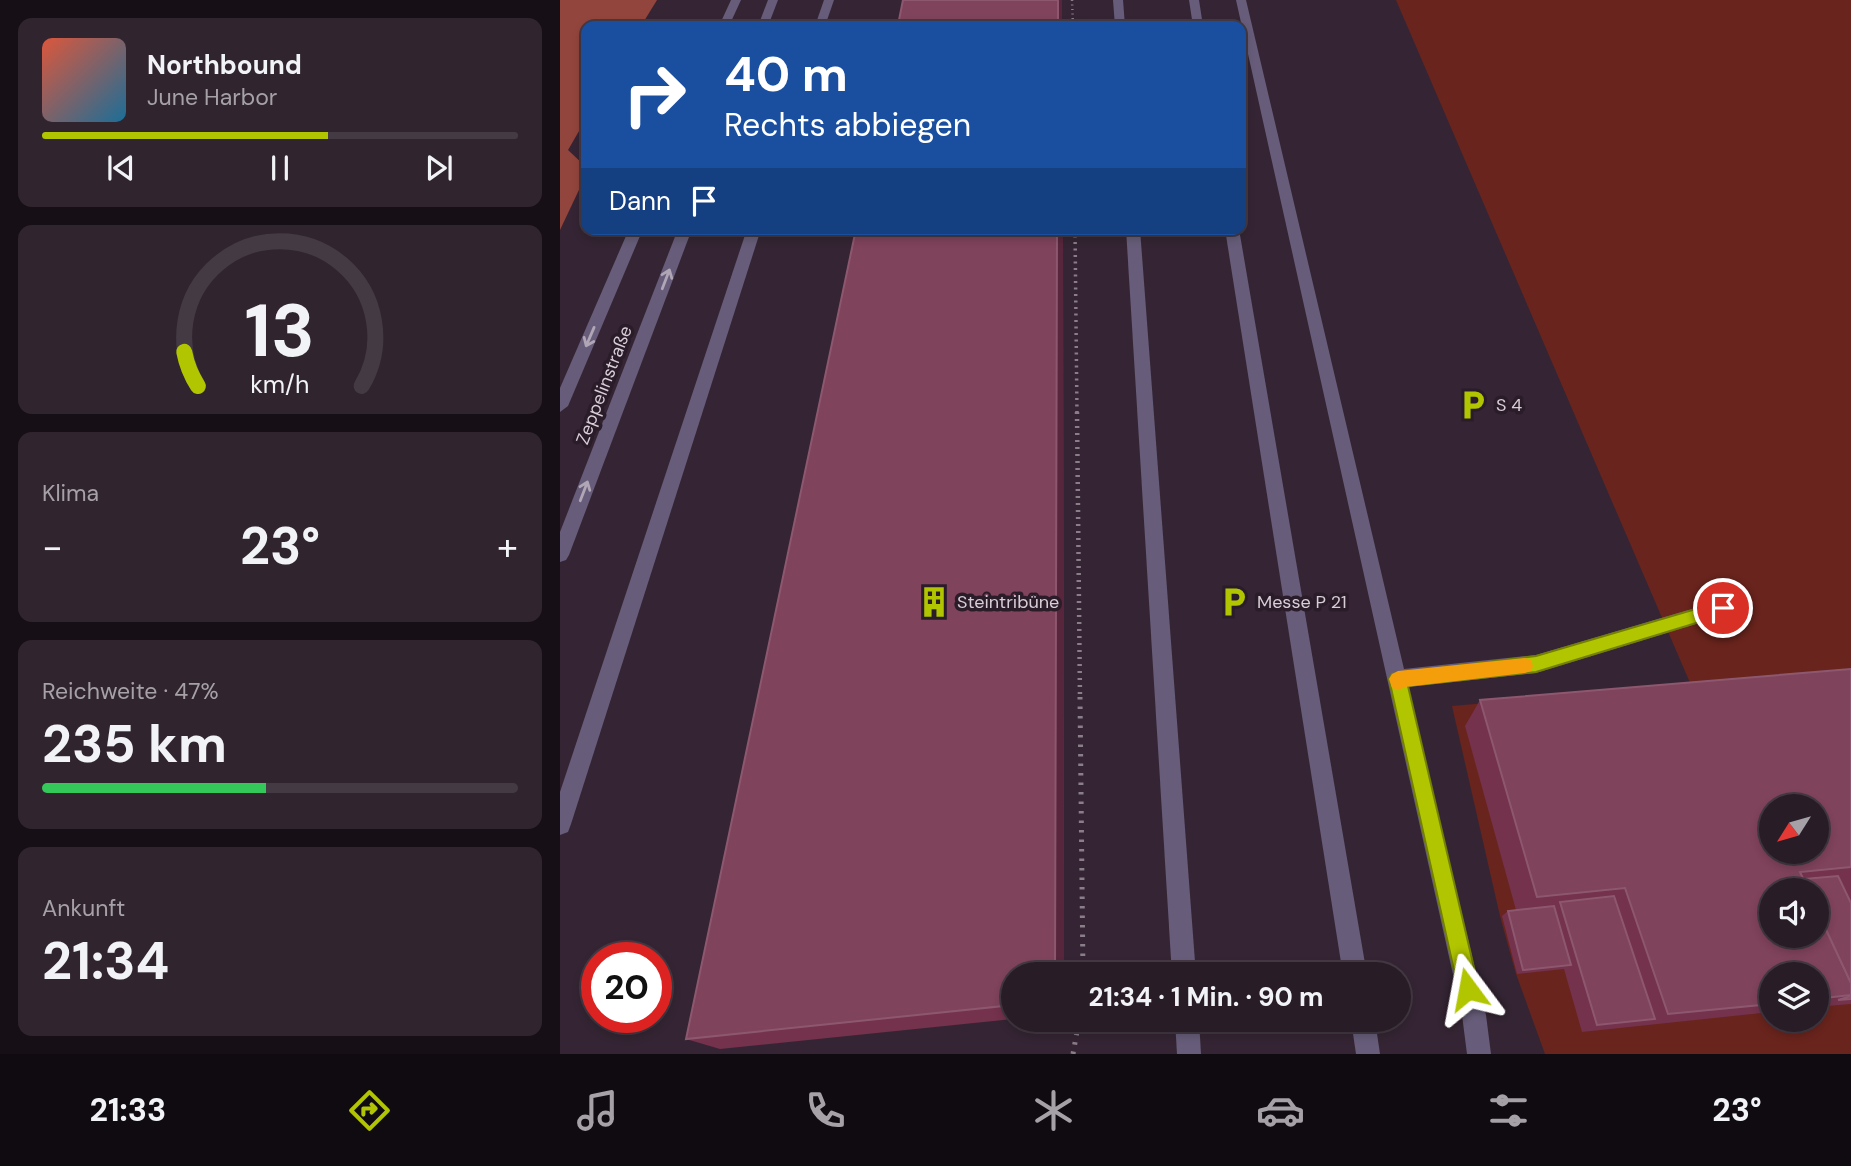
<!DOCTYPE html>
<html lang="de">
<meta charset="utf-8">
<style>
body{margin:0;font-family:"DM Sans",sans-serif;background:#30252f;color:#f1f3f6;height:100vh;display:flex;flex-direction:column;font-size:26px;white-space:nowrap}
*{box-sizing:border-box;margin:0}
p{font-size:23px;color:#a5a1a7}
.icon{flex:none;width:38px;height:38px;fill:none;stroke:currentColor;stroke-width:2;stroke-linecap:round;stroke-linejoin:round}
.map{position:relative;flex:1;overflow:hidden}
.sheet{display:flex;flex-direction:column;gap:18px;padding:18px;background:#160f15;width:560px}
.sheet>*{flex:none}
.top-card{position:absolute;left:21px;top:21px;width:665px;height:214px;border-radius:14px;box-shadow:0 4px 10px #0003,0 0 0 2px #443a44;background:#1a4fa0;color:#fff;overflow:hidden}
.needle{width:46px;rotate:233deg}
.fabs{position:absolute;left:1199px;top:794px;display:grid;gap:14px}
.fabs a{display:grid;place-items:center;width:70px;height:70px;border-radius:50%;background:#281c27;box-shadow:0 4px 10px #0003,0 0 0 2px #443a44;font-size:35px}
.speed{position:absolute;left:21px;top:942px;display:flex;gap:14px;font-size:35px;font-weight:700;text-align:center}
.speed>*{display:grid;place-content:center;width:91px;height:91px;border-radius:50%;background:#281c27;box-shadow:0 4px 10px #0003,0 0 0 2px #443a44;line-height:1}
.speed .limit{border:10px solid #d22;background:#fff;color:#111}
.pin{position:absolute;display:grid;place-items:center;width:60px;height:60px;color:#fff;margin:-30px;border:4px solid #fff;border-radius:50%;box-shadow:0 2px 7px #0007}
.me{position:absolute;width:77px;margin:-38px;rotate:347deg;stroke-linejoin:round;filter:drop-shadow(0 0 5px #0008)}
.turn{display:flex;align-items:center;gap:24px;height:147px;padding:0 28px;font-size:32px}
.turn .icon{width:91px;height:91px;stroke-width:2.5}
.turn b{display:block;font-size:49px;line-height:60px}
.then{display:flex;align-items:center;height:66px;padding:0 28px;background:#0003;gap:14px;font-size:26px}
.big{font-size:52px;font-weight:700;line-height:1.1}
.sheet .tile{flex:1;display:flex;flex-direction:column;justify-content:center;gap:10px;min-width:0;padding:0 24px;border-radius:14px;background:#30252f}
.sheet .dial{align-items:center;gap:0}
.dial svg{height:182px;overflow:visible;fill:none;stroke:#443a44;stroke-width:7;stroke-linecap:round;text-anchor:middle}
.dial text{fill:#f1f3f6;stroke:none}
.song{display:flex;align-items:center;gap:21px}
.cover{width:84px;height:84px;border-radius:10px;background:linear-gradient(135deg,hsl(10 70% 55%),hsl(200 70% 35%))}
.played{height:7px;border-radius:4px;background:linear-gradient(90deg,#b1c500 60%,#443a44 60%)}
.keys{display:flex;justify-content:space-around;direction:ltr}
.heat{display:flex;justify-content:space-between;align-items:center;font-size:38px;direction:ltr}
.charge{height:10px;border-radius:5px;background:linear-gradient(90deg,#34c759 47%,#443a44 0)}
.trip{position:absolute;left:441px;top:962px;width:410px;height:70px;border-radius:35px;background:#281c27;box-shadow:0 4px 10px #0003,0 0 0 2px #443a44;font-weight:700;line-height:70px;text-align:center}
.tabs{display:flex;height:112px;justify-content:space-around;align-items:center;background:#100b10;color:#a5a1a7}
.tabs .icon{width:49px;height:49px}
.tabs .active{color:#b1c500}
.tabs b{font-size:32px;color:#f1f3f6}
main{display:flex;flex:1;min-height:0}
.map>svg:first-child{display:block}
</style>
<main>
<section class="sheet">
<div class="tile">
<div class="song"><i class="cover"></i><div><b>Northbound</b><p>June Harbor</p></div></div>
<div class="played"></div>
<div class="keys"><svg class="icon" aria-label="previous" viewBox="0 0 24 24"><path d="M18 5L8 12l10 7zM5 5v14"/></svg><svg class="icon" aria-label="pause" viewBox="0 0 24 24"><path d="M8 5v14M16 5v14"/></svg><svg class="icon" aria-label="next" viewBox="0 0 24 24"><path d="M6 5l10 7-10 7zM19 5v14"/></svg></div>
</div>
<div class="tile dial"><svg viewBox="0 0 100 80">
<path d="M14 69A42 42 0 1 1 86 69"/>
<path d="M14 69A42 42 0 0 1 8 54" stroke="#b1c500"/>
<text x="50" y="56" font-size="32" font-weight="700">13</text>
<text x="50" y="72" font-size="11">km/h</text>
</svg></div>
<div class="tile"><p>Klima</p>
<div class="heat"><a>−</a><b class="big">23°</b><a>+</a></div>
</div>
<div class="tile"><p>Reichweite · 47%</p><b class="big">235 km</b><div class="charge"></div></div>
<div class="tile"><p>Ankunft</p><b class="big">21:34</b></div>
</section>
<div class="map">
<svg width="1291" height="1054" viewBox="0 0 1291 1054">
<rect width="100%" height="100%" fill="#352534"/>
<!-- green -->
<polygon fill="#69241d" points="836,0 1291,0 1291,694 906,726 1211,1012 1211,1020 1256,1020 1256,891 1211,891 1256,886 1291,961 1291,1054 985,1054 956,974 940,916 892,706 1131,685"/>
<!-- forest -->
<polygon fill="#92453c" points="0,0 97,0 81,26 26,26 26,119 8,150 26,167 26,175 0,230"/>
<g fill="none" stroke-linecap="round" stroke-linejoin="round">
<!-- path-far3 -->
<polyline stroke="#8a7e89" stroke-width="2.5" stroke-dasharray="1 3.5" stroke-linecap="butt" points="512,0 513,26"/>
<!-- path-far2 -->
<polyline stroke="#8a7e89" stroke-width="3.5" stroke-dasharray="2 4.5" stroke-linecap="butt" points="515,229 517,414"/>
<!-- path-far1 -->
<polyline stroke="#8a7e89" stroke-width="4.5" stroke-dasharray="2 5" stroke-linecap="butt" points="517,412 520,699"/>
<!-- path -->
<g stroke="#8a7e89" stroke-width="5" stroke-dasharray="2.5 7" stroke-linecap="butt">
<polyline points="520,697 523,975"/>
<polyline points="513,1054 519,1020"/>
</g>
<!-- lane -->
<g fill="#675d7a" fill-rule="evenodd">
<polygon points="264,0 274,0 265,26 255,26"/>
<polygon points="553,0 563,0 565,26 555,26"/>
<polygon points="629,0 639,0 643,26 633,26"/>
<polygon points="676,0 686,0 844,669 976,655 1162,600 1169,602 1171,608 1169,614 1162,616 976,673 848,687 926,1015 931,1054 907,1054 902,1015"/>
<polygon points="187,229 201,229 11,824 8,832 0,835 0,792"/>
<polygon points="566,229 580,229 636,975 612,975"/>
<polygon points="665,229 679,229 807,975 783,975"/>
<polygon points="615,1020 639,1020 641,1054 617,1054"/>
<polygon points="791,1020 815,1020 820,1054 796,1054"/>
</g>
<!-- street -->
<g fill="#675d7a" fill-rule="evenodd">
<polygon points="171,0 181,0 169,26 159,26"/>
<polygon points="208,0 218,0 208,26 198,26"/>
<polygon points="69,229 83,229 8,406 0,412 0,388"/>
<polygon points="118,229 132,229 9,555 6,560 0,562 0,532"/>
</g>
</g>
<!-- wall -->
<g fill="#74324c">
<polygon points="296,229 503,229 504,975 453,975 453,1019 160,1049 126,1039"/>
<polygon points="1291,669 1291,1004 1256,1007 1256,975 1211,975 1211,1012 1022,1032 1004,969 957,974 942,916 948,911 956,910 905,726 920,700"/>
</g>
<!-- shaded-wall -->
<g fill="#57263c">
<rect x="498" y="0" width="4" height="26"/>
<polygon points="497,229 503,229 504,975 495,975"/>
</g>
<!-- building -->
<g fill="#7f435b" stroke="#8d586f" stroke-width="2" fill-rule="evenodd">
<polygon points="343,0 498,0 498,26 338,25"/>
<polygon points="296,229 497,229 495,975 453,975 453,1005 126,1039"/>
<path d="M1291,669V867L1240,872L1249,891H1211V936H1256V908L1291,983V995L1256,999V975H1211V1004L1108,1014L1065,888L977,897L920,700ZM1211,807H1256V852H1211Z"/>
<polygon points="1278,876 1291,903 1291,983 1256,908 1256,891 1249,891 1243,879"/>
<polygon points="1054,896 1095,1019 1037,1025 1000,902"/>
<polygon points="994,906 1011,965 963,970 948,911"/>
<polygon points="1291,996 1291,999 1278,1000"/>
</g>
<!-- one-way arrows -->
<defs><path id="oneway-shaft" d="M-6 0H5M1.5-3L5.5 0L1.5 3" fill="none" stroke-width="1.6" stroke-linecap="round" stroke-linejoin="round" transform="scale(1.75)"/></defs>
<g stroke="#b0a6b6">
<use href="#oneway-shaft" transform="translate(106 279) rotate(-69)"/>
<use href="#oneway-shaft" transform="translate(30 337) rotate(113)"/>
<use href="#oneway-shaft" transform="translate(24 491) rotate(-69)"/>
</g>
<!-- route -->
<polygon fill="#b1c500" stroke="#738000" stroke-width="2" points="1163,601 1169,603 1171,608 1169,613 976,672 848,686 919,989 915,997 908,1000 900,997 829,679 832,674 976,656"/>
<!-- slow -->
<polygon fill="#f59e0b" points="965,658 971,660 973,666 971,671 965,673 845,687 839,690 832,688 829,679 832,674 838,671"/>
<!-- icons -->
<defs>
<symbol id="parking-bare" viewBox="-9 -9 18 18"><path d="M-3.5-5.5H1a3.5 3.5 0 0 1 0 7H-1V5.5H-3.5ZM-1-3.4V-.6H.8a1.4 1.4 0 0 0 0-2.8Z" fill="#b1c500" stroke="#2b1c2a" stroke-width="2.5" paint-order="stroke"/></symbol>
<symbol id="building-bare" viewBox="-9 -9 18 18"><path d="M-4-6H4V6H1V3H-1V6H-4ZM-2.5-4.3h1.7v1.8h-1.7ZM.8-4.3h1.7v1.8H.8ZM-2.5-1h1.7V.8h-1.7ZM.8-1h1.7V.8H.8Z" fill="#b1c500" stroke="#2b1c2a" stroke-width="2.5" paint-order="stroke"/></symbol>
</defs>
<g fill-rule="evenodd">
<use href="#parking-bare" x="891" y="383" width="44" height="44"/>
<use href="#building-bare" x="352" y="580" width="44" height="44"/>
<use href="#parking-bare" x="652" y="580" width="44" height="44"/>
</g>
<g text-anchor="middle" stroke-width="7" stroke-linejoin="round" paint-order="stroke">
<!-- street labels -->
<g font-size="18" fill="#d8ced7" stroke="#2b1c2a">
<text transform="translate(44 385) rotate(-69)" y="6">Zeppelinstraße</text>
</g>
<!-- poi labels -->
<g font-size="18" fill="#d8ced7" stroke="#2b1c2a" text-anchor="start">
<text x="936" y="411">S 4</text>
<text x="397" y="608">Steintribüne</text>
<text x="697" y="608">Messe P 21</text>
</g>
</g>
</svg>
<div class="fabs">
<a><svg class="needle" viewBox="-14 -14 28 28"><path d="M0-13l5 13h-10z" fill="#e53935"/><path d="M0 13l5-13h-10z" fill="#a5a1a7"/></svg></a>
<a><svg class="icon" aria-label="sound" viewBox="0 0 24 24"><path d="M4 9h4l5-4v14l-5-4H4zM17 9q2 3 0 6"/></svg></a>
<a><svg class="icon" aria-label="layers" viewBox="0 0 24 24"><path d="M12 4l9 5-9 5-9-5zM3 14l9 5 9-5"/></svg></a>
</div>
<div class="speed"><div class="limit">20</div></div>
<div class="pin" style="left:1163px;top:608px;background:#d93025"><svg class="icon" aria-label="arrive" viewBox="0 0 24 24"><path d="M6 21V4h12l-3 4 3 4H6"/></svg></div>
<svg class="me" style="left:908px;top:989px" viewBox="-20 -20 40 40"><path d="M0-17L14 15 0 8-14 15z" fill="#b1c500" stroke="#fff" stroke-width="4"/></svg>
<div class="trip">21:34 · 1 Min. · 90 m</div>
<div class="top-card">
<div class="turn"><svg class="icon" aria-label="right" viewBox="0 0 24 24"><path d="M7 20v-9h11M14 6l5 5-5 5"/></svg><div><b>40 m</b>Rechts abbiegen</div></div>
<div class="then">Dann<svg class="icon" aria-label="arrive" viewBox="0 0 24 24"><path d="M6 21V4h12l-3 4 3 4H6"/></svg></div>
</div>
</div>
</main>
<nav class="tabs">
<b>21:33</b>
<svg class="icon active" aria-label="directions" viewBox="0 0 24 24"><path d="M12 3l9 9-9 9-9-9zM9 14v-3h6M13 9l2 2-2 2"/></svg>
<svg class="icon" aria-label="music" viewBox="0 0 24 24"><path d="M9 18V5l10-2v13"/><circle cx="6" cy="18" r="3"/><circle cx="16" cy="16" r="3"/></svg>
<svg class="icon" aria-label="phone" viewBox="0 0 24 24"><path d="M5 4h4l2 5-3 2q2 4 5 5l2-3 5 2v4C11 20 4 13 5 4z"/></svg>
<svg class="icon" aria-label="climate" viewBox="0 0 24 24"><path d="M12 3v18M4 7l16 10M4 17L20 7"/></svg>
<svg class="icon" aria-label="car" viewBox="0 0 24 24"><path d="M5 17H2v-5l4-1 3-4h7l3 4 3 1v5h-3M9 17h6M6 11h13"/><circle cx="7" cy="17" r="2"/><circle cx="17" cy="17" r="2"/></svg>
<svg class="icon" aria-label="filters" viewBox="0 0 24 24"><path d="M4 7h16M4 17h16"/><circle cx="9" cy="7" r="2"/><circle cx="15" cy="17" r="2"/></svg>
<b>23°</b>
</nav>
